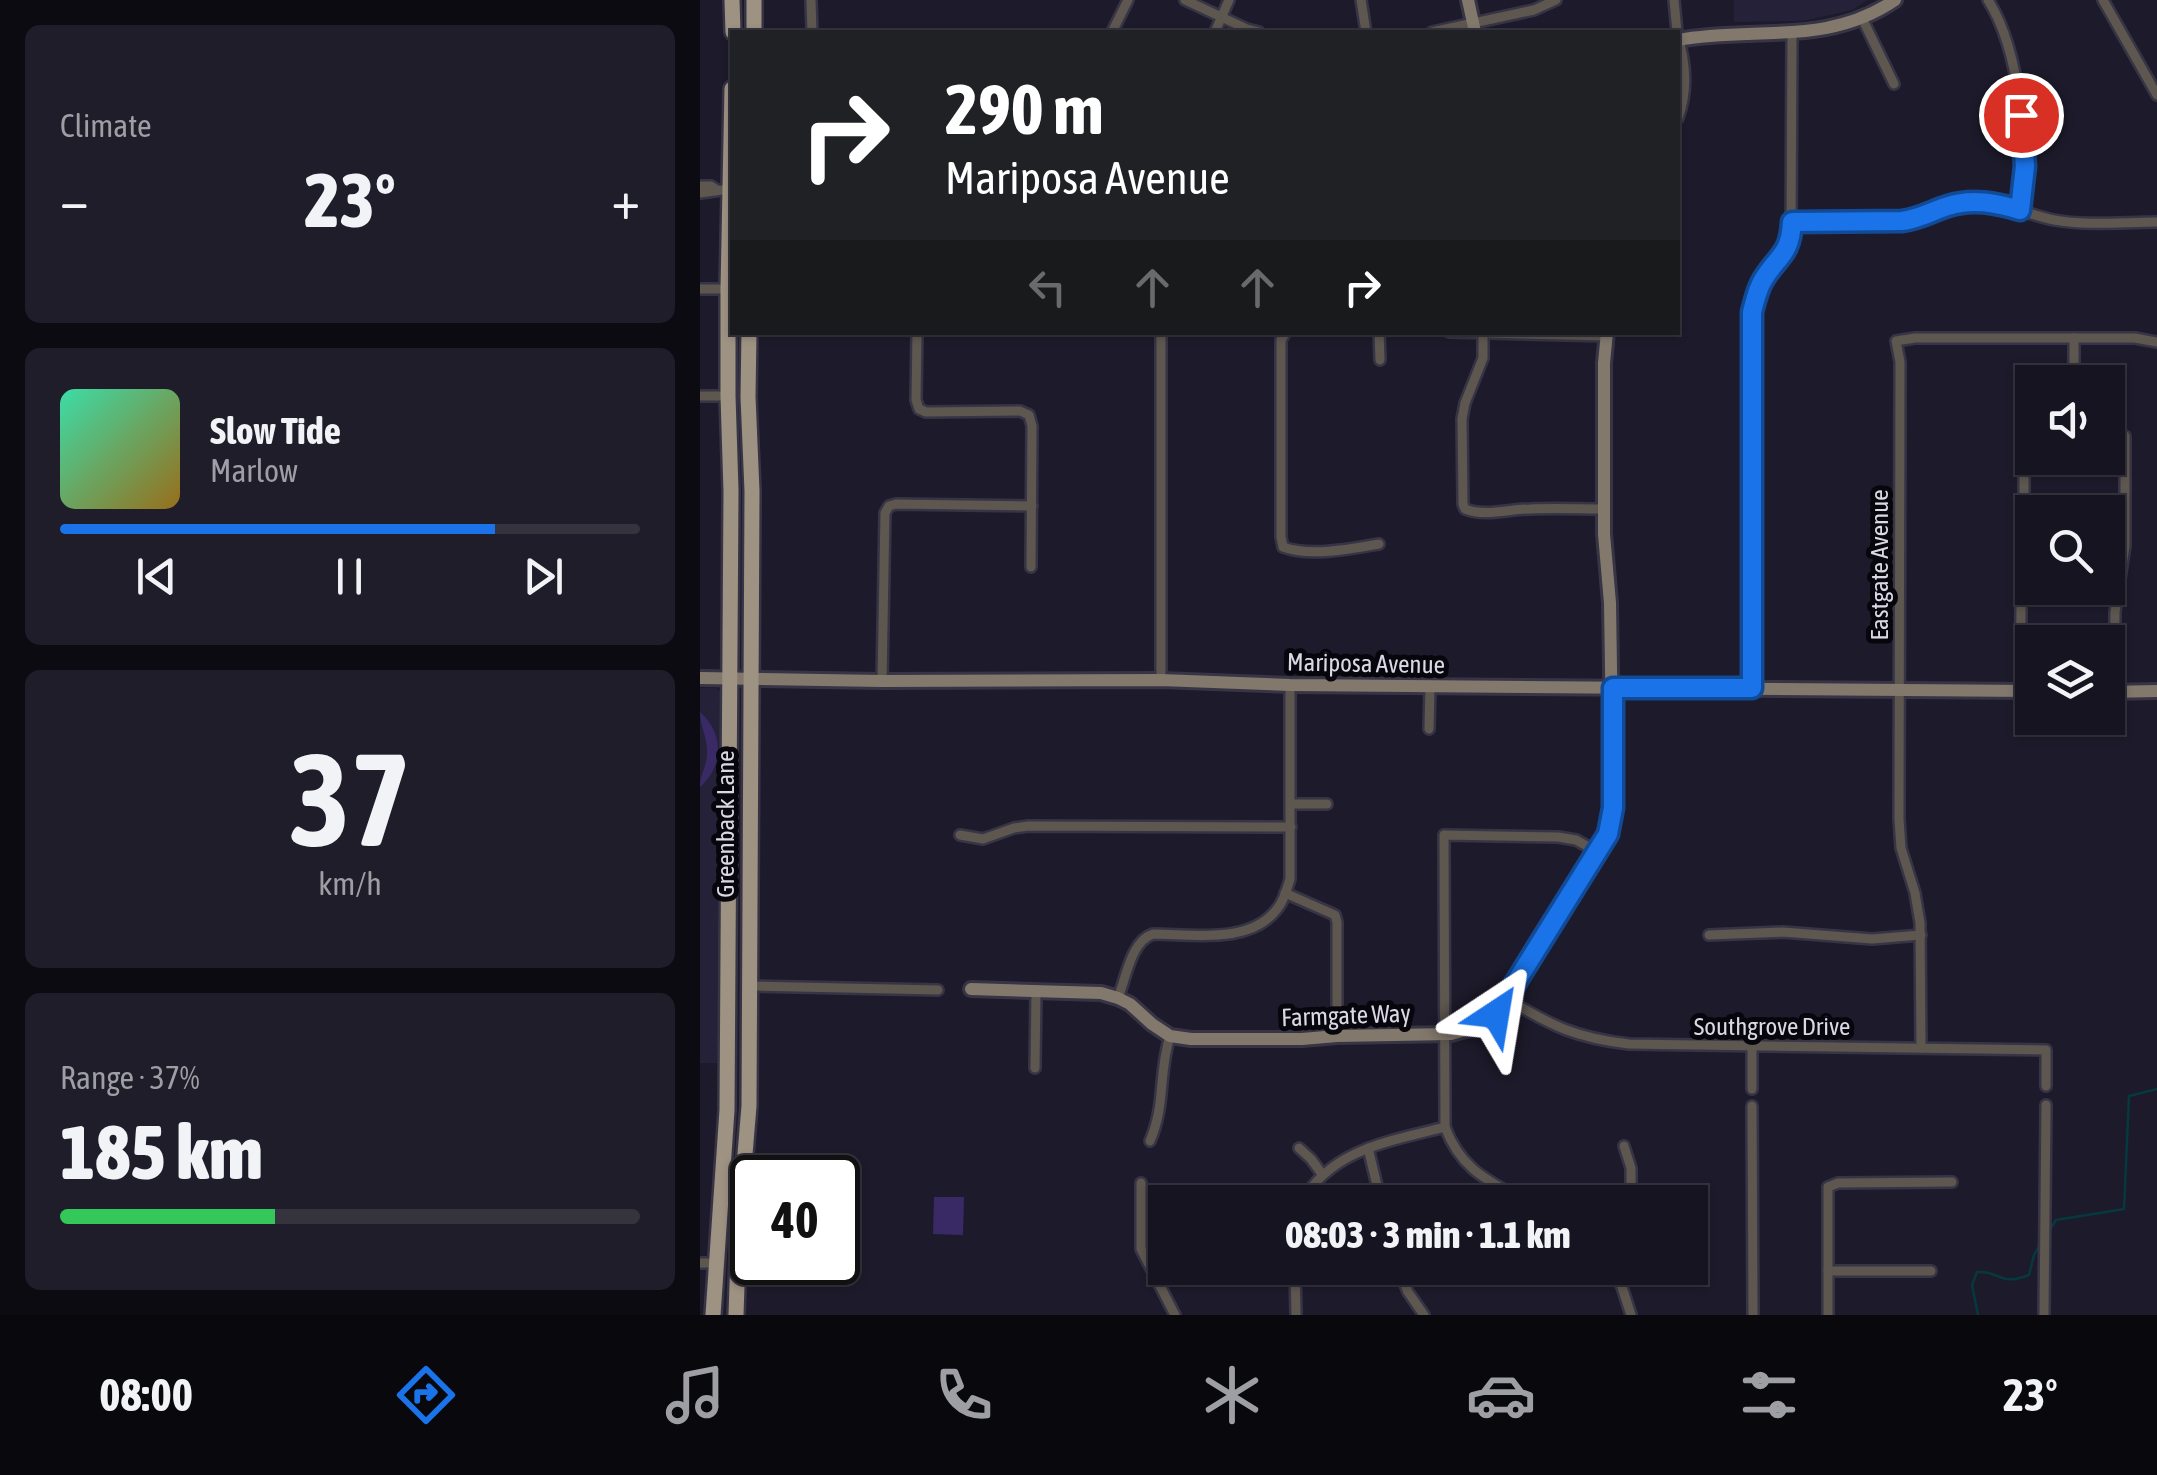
<!DOCTYPE html>
<meta charset="utf-8">
<style>
body{margin:0;font-family:"Asap Condensed",sans-serif;background:#1f1d29;color:#f1f3f6;height:100vh;display:flex;flex-direction:column;font-size:38px;white-space:nowrap}
*{box-sizing:border-box;margin:0}
p{font-size:32px;color:#9e9ea5}
.icon{flex:none;width:55px;height:55px;fill:none;stroke:currentColor;stroke-width:2;stroke-linecap:round;stroke-linejoin:round}
.map{position:relative;flex:1;overflow:hidden}
.panel{display:flex;flex-direction:column;gap:25px;padding:25px;background:#0c0b12;width:700px}
.panel>*{flex:none}
.top-card{position:absolute;left:30px;top:30px;width:950px;height:305px;border-radius:0px;box-shadow:0 2px 8px #0004,0 0 0 2px #35333e;background:#202124;color:#fff;overflow:hidden}
.buttons{position:absolute;left:1315px;top:365px;display:grid;gap:20px}
.buttons a{display:grid;place-items:center;width:110px;height:110px;border-radius:0px;background:#161420;box-shadow:0 2px 8px #0004,0 0 0 2px #35333e;font-size:50px}
.speed{position:absolute;left:30px;top:1155px;display:flex;gap:20px;font-size:50px;font-weight:700;text-align:center}
.speed>*{display:grid;place-content:center;width:130px;height:130px;border-radius:50%;background:#161420;box-shadow:0 2px 8px #0004,0 0 0 2px #35333e;line-height:1}
.speed .limit{border:5px solid #111;border-radius:15px;background:#fff;color:#111}
.pin{position:absolute;display:grid;place-items:center;width:85px;height:85px;color:#fff;margin:-42px;border:5px solid #fff;border-radius:50%;box-shadow:0 2px 10px #0007}
.me{position:absolute;width:110px;margin:-55px;rotate:33deg;stroke-linejoin:round;filter:drop-shadow(0 0 8px #0008)}
.turn{display:flex;align-items:center;gap:35px;height:210px;padding:0 50px;font-size:45px}
.turn .icon{width:130px;height:130px;stroke-width:2.5}
.turn b{display:block;font-size:70px;line-height:85px}
.lanes{display:flex;align-items:center;height:95px;padding:0 50px;background:#0003;justify-content:center;gap:50px;direction:ltr}
.lanes .off{opacity:.35}
.big{font-size:75px;font-weight:800;line-height:1.1}
.panel .widget{flex:1;display:flex;flex-direction:column;justify-content:center;gap:15px;min-width:0;padding:0 35px;border-radius:15px;background:#1f1d29}
.panel .dial{align-items:center;gap:0}
.dial b{font-size:130px;line-height:1}
.song{display:flex;align-items:center;gap:30px}
.cover{width:120px;height:120px;border-radius:15px;background:linear-gradient(135deg,hsl(160 70% 55%),hsl(40 70% 35%))}
.played{height:10px;border-radius:5px;background:linear-gradient(90deg,#1a73e8 75%,#35333e 75%)}
.keys{display:flex;justify-content:space-around;direction:ltr}
.heat{display:flex;justify-content:space-between;align-items:center;font-size:55px;direction:ltr}
.charge{height:15px;border-radius:8px;background:linear-gradient(90deg,#34c759 37%,#35333e 0)}
.trip{position:absolute;left:448px;top:1185px;width:560px;height:100px;border-radius:0px;background:#161420;box-shadow:0 2px 8px #0004,0 0 0 2px #35333e;font-weight:800;line-height:100px;text-align:center}
.dock{display:flex;height:160px;justify-content:space-around;align-items:center;background:#09080d;color:#9e9ea5}
.dock .icon{width:70px;height:70px}
.dock .current{color:#1a73e8}
.dock b{font-size:45px;color:#f1f3f6}
main{display:flex;flex:1;min-height:0}
.map>svg:first-child{display:block}
</style>
<main>
<section class="panel">
<div class="widget"><p>Climate</p>
<div class="heat"><a>−</a><b class="big">23°</b><a>+</a></div>
</div>
<div class="widget">
<div class="song"><i class="cover"></i><div><b>Slow Tide</b><p>Marlow</p></div></div>
<div class="played"></div>
<div class="keys"><svg class="icon" aria-label="previous" viewBox="0 0 24 24"><path d="M18 5L8 12l10 7zM5 5v14"/></svg><svg class="icon" aria-label="pause" viewBox="0 0 24 24"><path d="M8 5v14M16 5v14"/></svg><svg class="icon" aria-label="next" viewBox="0 0 24 24"><path d="M6 5l10 7-10 7zM19 5v14"/></svg></div>
</div>
<div class="widget dial"><b>37</b><p>km/h</p></div>
<div class="widget"><p>Range · 37%</p><b class="big">185 km</b><div class="charge"></div></div>
</section>
<div class="map">
<svg width="1457" height="1315" viewBox="0 0 1457 1315">
<rect width="100%" height="100%" fill="#1d1a2b"/>
<!-- built -->
<g fill="#252138">
<polygon points="1034,0 1168,0 1152,10 1103,21 1034,22"/>
<polygon points="0,688 17,688 25,698 21,1063 0,1063"/>
</g>
<!-- green -->
<g fill="#392a66">
<path d="M0,712C24,733 24,766 0,787C0,774 7,766 7,754C8,738 0,727 0,712Z"/>
<polygon points="234,1197 264,1197 263,1235 233,1234"/>
</g>
<g fill="none" stroke-linecap="round" stroke-linejoin="round">
<!-- stream -->
<g stroke="#06393e" stroke-width="2.5">
<polyline points="1351,1228 1356,1220 1424,1209 1429,1096 1457,1089"/>
<path d="M1278,1315L1272,1285L1277,1272C1301,1270 1298,1287 1329,1275L1334,1255L1339,1246"/>
</g>
<defs>
<g id="street">
<polyline points="111,0 112,32"/>
<polyline points="485,0 547,29 559,32"/>
<polyline points="661,0 666,32"/>
<polyline points="974,0 977,32"/>
<path d="M1288,0C1319,48 1331,153 1320,209"/>
<polyline points="1403,0 1457,95"/>
<polyline points="1162,18 1194,84"/>
<polyline points="412,32 428,0"/>
<polyline points="515,32 529,0"/>
<polyline points="732,32 834,10 856,0"/>
<path d="M978,118C988,91 986,64 978,37"/>
<polyline points="0,186 11,186 17,190"/>
<polyline points="0,193 30,189"/>
<path d="M1092,222L1202,221C1228,218 1250,200 1278,201C1305,202 1328,215 1354,220C1387,226 1423,222 1457,222"/>
<polyline points="0,289 28,289"/>
<polyline points="217,332 216,400 219,409 226,412 320,411 329,415 332,426 331,567"/>
<path d="M586,332L581,340V537L583,547C609,557 651,549 679,544"/>
<polyline points="679,332 680,360"/>
<polyline points="749,332 907,336"/>
<path d="M783,333V358L765,403L762,419L763,504L765,509C785,517 809,509 830,509C855,508 879,509 904,509"/>
<polyline points="1374,338 1374,382"/>
<polyline points="0,396 28,396"/>
<polyline points="1408,436 1425,436 1425,546 1415,612 1414,692"/>
<polyline points="461,680 461,332"/>
<polyline points="182,681 185,513 189,506 196,504 332,506"/>
<polyline points="1052,688 1053,312 1061,283 1084,255 1091,234 1092,34"/>
<polyline points="1320,691 1321,608 1324,560 1324,436 1332,436"/>
<polyline points="729,729 730,686"/>
<polyline points="591,804 627,804"/>
<polyline points="260,835 283,839 314,828 328,826 591,827"/>
<polyline points="585,893 635,915 637,922 637,1036"/>
<polyline points="1009,935 1083,932 1172,939 1221,935"/>
<polyline points="49,986 238,990"/>
<path d="M418,998C426,978 431,941 453,934C492,934 550,945 577,909C584,901 587,889 590,879V685"/>
<path d="M807,999C852,1026 876,1038 929,1044L1346,1050V1086"/>
<polyline points="1052,1046 1052,1089"/>
<polyline points="1221,1048 1220,923 1215,893 1201,848 1199,819 1200,362 1196,341 1215,338 1435,338 1457,342"/>
<polyline points="335,1068 336,990"/>
<polyline points="1052,1106 1053,1315"/>
<path d="M450,1141C466,1104 458,1074 470,1036"/>
<polyline points="924,1146 931,1168 931,1202"/>
<polyline points="599,1148 611,1159 622,1174"/>
<polyline points="668,1148 681,1202"/>
<polyline points="441,1183 441,1249 475,1315"/>
<path d="M602,1202C631,1149 691,1141 745,1127"/>
<path d="M826,1202C789,1181 761,1170 745,1127L744,835L858,837L876,840L898,852"/>
<polyline points="0,1263 16,1263"/>
<polyline points="595,1268 596,1315"/>
<polyline points="698,1268 708,1292 724,1315"/>
<polyline points="911,1268 922,1287 931,1315"/>
<polyline points="1128,1271 1231,1271"/>
<polyline points="1128,1315 1128,1187 1138,1183 1252,1182"/>
<polyline points="1344,1315 1346,1105"/>
</g>
<g id="secondary">
<polyline points="768,0 775,32"/>
<path d="M978,40C1054,26 1126,47 1195,0"/>
<polyline points="0,678 182,681 461,680 590,685 1332,691"/>
<polyline points="1408,692 1457,691"/>
<polyline points="271,989 401,993 418,998 430,1004 452,1024 470,1036 491,1039 602,1039 637,1036 751,1034 780,1026 796,1014 903,843 912,816 913,799 910,603 904,534 904,363 907,332"/>
</g>
<g id="primary">
<polyline points="32,0 33,32"/>
<polyline points="54,0 54,32"/>
<polyline points="13,1315 27,1110 31,491 28,396 28,289 32,89"/>
<polyline points="36,1315 39,1226 49,1106 52,491 48,397 49,332"/>
</g>
</defs>
<!-- street casing -->
<use href="#street" stroke="#373545" stroke-width="14"/>
<!-- secondary casing -->
<use href="#secondary" stroke="#373545" stroke-width="18"/>
<!-- primary casing -->
<use href="#primary" stroke="#373545" stroke-width="20"/>
<!-- street -->
<use href="#street" stroke="#5d574f" stroke-width="9"/>
<!-- secondary -->
<use href="#secondary" stroke="#82786c" stroke-width="12"/>
<!-- primary -->
<use href="#primary" stroke="#9e9282" stroke-width="15"/>
</g>
<g fill="none" stroke-linecap="round" stroke-linejoin="round">
<defs>
<path id="route" d="M796,1014L908,834L913,808V688H1052V312C1055,301 1057,290 1063,280C1078,255 1090,256 1092,222L1202,221C1219,219 1232,211 1248,206C1272,198 1296,203 1320,210L1325,166L1321,115"/>
</defs>
<!-- route casing -->
<use href="#route" stroke="#114b97" stroke-width="25"/>
<!-- route -->
<use href="#route" stroke="#1a73e8" stroke-width="18"/>
</g>
<g text-anchor="middle" stroke-width="10" stroke-linejoin="round" paint-order="stroke">
<!-- street labels -->
<g font-size="25" fill="#dad8e4" stroke="#07060d">
<text transform="translate(1179 565) rotate(-90)" y="9">Eastgate Avenue</text>
<text transform="translate(666 663) rotate(1)" y="9">Mariposa Avenue</text>
<text transform="translate(25 824) rotate(-90)" y="9">Greenback Lane</text>
<text transform="translate(646 1015) rotate(-2)" y="9">Farmgate Way</text>
<text x="1072" y="1035">Southgrove Drive</text>
</g>
</g>
</svg>
<div class="buttons">
<a><svg class="icon" aria-label="sound" viewBox="0 0 24 24"><path d="M4 9h4l5-4v14l-5-4H4zM17 9q2 3 0 6"/></svg></a>
<a><svg class="icon" aria-label="search" viewBox="0 0 24 24"><circle cx="10" cy="10" r="6"/><path d="M15 15l6 6"/></svg></a>
<a><svg class="icon" aria-label="layers" viewBox="0 0 24 24"><path d="M12 4l9 5-9 5-9-5zM3 14l9 5 9-5"/></svg></a>
</div>
<div class="speed"><div class="limit">40</div></div>
<div class="pin" style="left:1321px;top:115px;background:#d93025"><svg class="icon" aria-label="arrive" viewBox="0 0 24 24"><path d="M6 21V4h12l-3 4 3 4H6"/></svg></div>
<svg class="me" style="left:796px;top:1014px" viewBox="-20 -20 40 40"><path d="M0-17L14 15 0 8-14 15z" fill="#1a73e8" stroke="#fff" stroke-width="4"/></svg>
<div class="trip">08:03 · 3 min · 1.1 km</div>
<div class="top-card">
<div class="turn"><svg class="icon" aria-label="right" viewBox="0 0 24 24"><path d="M7 20v-9h11M14 6l5 5-5 5"/></svg><div><b>290 m</b>Mariposa Avenue</div></div>
<div class="lanes"><svg class="icon off" aria-label="left" viewBox="0 0 24 24"><path d="M17 20v-9H6M10 6l-5 5 5 5"/></svg><svg class="icon off" aria-label="ahead" viewBox="0 0 24 24"><path d="M12 20V5M6 11l6-6 6 6"/></svg><svg class="icon off" aria-label="ahead" viewBox="0 0 24 24"><path d="M12 20V5M6 11l6-6 6 6"/></svg><svg class="icon" aria-label="right" viewBox="0 0 24 24"><path d="M7 20v-9h11M14 6l5 5-5 5"/></svg></div>
</div>
</div>
</main>
<nav class="dock">
<b>08:00</b>
<svg class="icon current" aria-label="directions" viewBox="0 0 24 24"><path d="M12 3l9 9-9 9-9-9zM9 14v-3h6M13 9l2 2-2 2"/></svg>
<svg class="icon" aria-label="music" viewBox="0 0 24 24"><path d="M9 18V5l10-2v13"/><circle cx="6" cy="18" r="3"/><circle cx="16" cy="16" r="3"/></svg>
<svg class="icon" aria-label="phone" viewBox="0 0 24 24"><path d="M5 4h4l2 5-3 2q2 4 5 5l2-3 5 2v4C11 20 4 13 5 4z"/></svg>
<svg class="icon" aria-label="climate" viewBox="0 0 24 24"><path d="M12 3v18M4 7l16 10M4 17L20 7"/></svg>
<svg class="icon" aria-label="car" viewBox="0 0 24 24"><path d="M5 17H2v-5l4-1 3-4h7l3 4 3 1v5h-3M9 17h6M6 11h13"/><circle cx="7" cy="17" r="2"/><circle cx="17" cy="17" r="2"/></svg>
<svg class="icon" aria-label="filters" viewBox="0 0 24 24"><path d="M4 7h16M4 17h16"/><circle cx="9" cy="7" r="2"/><circle cx="15" cy="17" r="2"/></svg>
<b>23°</b>
</nav>
